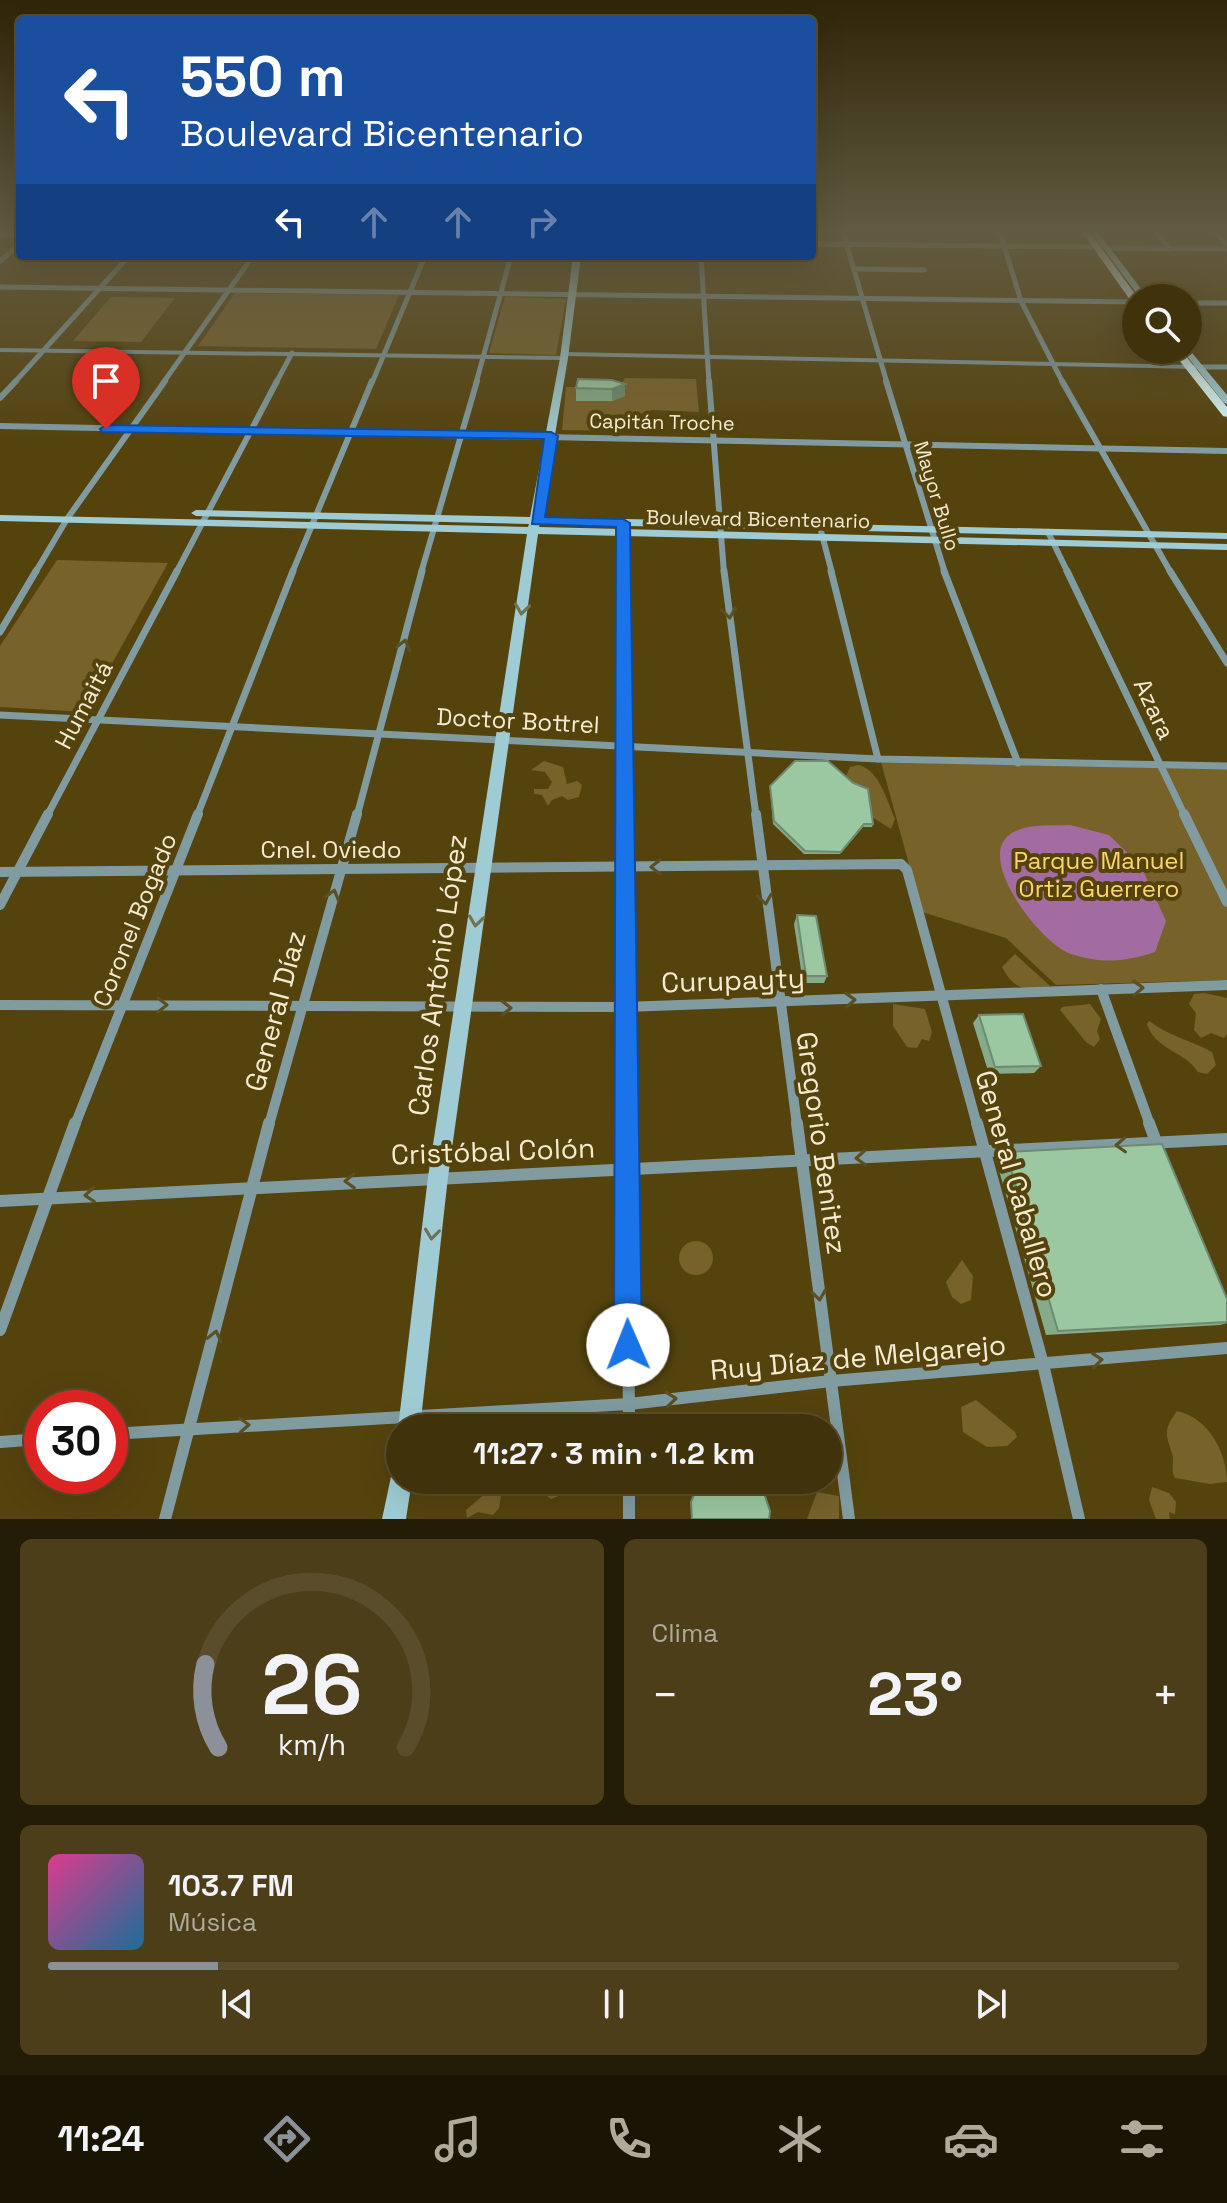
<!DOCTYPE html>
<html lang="es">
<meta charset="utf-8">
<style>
body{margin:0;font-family:"Space Grotesk",sans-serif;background:#4b3e18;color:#f1f3f6;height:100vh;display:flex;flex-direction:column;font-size:30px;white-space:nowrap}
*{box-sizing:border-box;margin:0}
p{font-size:26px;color:#aeaa9c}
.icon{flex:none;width:44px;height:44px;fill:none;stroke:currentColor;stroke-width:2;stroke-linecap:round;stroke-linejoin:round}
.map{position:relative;height:1519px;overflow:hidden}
.panel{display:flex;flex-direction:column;gap:20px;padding:20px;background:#231c06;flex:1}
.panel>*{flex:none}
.guide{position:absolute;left:16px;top:16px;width:800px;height:244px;border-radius:8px;box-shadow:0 8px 32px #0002,0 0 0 2px #594d2b;background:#1a4fa0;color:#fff;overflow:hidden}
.fabs{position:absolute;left:1122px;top:284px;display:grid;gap:16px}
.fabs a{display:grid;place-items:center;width:80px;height:80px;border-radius:50%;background:#40320a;box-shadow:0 8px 32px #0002,0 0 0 2px #594d2b;font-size:40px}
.speed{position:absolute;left:24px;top:1390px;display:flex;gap:16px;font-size:40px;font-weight:700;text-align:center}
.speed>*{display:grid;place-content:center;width:104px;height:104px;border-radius:50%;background:#40320a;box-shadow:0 8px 32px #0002,0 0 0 2px #594d2b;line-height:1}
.speed .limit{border:12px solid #d22;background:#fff;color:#111}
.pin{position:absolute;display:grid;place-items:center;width:68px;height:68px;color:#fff;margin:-82px -34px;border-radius:50% 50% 50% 0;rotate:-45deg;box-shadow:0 0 8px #0007}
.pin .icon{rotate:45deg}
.me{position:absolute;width:88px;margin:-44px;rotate:359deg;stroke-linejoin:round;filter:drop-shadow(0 0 6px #0008)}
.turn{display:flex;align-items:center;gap:28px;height:168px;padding:0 32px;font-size:36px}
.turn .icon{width:104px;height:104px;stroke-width:2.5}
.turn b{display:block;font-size:56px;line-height:68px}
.lanes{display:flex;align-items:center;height:76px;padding:0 32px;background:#0003;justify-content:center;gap:40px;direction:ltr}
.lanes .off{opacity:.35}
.big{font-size:60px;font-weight:700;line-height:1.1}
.panel .card{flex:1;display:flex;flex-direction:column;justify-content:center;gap:12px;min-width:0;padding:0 28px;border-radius:12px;background:#4b3e18}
.panel .dial{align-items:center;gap:0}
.dial svg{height:208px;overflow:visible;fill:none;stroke:#594d2b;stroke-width:7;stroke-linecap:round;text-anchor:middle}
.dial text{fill:#f1f3f6;stroke:none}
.song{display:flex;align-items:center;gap:24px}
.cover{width:96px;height:96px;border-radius:12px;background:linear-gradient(135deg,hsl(330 70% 55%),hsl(200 70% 35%))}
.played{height:8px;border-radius:4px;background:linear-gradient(90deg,#8c9099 15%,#594d2b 15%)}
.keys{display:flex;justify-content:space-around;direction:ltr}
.heat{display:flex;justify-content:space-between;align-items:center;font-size:44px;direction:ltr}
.panel .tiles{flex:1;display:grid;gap:20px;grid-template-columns:1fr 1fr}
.card:last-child{grid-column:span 2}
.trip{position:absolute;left:386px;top:1414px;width:456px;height:80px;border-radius:40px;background:#40320a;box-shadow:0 8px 32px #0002,0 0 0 2px #594d2b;font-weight:700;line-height:80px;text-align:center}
.tabs{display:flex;height:128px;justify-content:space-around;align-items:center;background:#1a1404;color:#aeaa9c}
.tabs .icon{width:56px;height:56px}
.tabs .on{color:#8c9099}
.tabs b{font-size:36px;color:#f1f3f6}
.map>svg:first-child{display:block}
</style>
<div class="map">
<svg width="1227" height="1519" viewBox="0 0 1227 1519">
<rect width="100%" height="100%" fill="#55430e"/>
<!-- green -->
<g fill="#77622a">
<polygon points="235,293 399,295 376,349 198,346"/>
<polygon points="111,297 175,298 141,342 73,341"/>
<polygon points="505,297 566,299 556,355 489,353"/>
<polygon points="625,378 696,379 699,412 651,410 650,413 631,414 627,431 562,430 566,387 620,387"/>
<polygon points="57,560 168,563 85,712 0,707 0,646"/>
<polygon points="544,761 563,767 567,784 577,781 582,785 579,797 568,800 562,796 552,800 548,806 542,795 534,794 534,789 548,789 552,782 545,772 531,770"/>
<polygon points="881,762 1227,769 1227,980 1056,985 1006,938 922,912"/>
<path d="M858,765C879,769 887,801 895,819L891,829L872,817L866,793L846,776L850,767Z"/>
<path d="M1015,954L1050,986C1026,992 1014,990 1002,967Z"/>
<polygon points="1204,993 1227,998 1227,1034 1224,1038 1211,1033 1201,1038 1194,1030 1196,1013 1189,1004 1194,994"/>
<polygon points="893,1004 925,1009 932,1032 929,1041 922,1039 917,1048 907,1047 893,1026"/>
<polygon points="1090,1004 1101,1019 1097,1031 1100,1039 1094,1047 1086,1042 1060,1010 1062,1007"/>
<path d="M1149,1021C1171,1037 1188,1039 1212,1052L1216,1065L1207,1074L1198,1072C1185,1051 1155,1050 1147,1024Z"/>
<circle cx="696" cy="1258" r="17"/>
<polygon points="962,1260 973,1276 971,1300 961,1304 952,1297 946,1282"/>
<polygon points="976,1400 1015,1432 1017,1437 1007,1446 987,1447 963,1432 961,1407"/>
<path d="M1177,1411C1210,1418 1227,1455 1227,1482L1210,1484L1175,1478C1170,1469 1175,1462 1172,1453C1165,1433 1164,1429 1177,1411Z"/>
<polygon points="526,1480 573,1480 574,1485 568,1492 551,1499"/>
<polygon points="493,1487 501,1496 499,1508 493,1515 478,1512 467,1518 466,1510"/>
<polygon points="1152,1487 1169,1493 1176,1502 1175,1514 1169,1512 1170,1519 1156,1519 1149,1500"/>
<polygon points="817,1492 839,1496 839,1519 807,1519"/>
</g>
<!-- water -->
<path fill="#a36ca0" d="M1070,825L1109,835L1141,866L1166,921L1155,952C1123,962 1104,964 1071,954C1043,945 982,868 1005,839C1020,822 1050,826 1070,825Z"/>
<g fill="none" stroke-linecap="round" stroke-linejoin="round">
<!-- minor-far4 -->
<g stroke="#809ca1" stroke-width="5">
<polyline points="843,232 887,383"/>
<polyline points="1000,232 1021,301 1063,383"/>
<polyline points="1156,232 1169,249"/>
<polyline points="1215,232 1227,244"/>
<polyline points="0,234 20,235"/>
<polyline points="812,244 1097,247"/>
<polyline points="1106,248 1227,249"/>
<polyline points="701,256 709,383"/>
<polyline points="0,261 20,244"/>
<polyline points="855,269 924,270"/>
<polyline points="0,287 1136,302"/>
<polyline points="1188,303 1227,303"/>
<polyline points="1201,367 1227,367"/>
<polyline points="14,383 129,256"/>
<polyline points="163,383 253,256"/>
<polyline points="276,383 292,353"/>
<polyline points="372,383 425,256"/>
<polyline points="476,383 511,256"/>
</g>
<!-- minor-far3 -->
<g stroke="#809ca1" stroke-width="6">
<polyline points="709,381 724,573"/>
<polyline points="886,381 945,573"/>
<polyline points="1062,381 1171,573"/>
<polyline points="0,398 16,381"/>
<polyline points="0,426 1227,451"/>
<polyline points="623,523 623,573"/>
<polyline points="820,527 832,573"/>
<polyline points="1048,532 1068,573"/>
<polyline points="35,573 67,519 165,381"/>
<polyline points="176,573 277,381"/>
<polyline points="292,573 372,381"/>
<polyline points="421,573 477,381"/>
</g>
<!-- minor-far2 -->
<g stroke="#809ca1" stroke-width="7">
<polyline points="623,571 625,816"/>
<polyline points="724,571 756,816"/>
<polyline points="831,571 878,759"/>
<polyline points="944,571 1018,763"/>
<polyline points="1067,571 1185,816"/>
<polyline points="1170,571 1227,663"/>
<polyline points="0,632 36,571"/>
<polyline points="0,715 878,759 1227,766"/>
<polyline points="47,816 177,571"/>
<polyline points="197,816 293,571"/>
<polyline points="357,816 422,571"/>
</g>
<!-- minor-far1 -->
<g stroke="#809ca1" stroke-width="10">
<polyline points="625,814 627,1125"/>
<polyline points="756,814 797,1125"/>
<polyline points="1184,814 1227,902"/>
<polyline points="0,872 901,864 907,870 977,1125"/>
<polyline points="0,905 48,814"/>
<polyline points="1101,989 1150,1125"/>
<polyline points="0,1005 624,1007 1227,985"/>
<polyline points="75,1125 198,814"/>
<polyline points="269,1125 357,814"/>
</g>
<!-- minor -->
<g stroke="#809ca1" stroke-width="12">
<polyline points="627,1123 629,1428"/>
<polyline points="797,1123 849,1519"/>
<polyline points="977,1123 1043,1364 1079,1519"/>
<polyline points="1149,1123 1158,1147"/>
<polyline points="0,1201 1227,1139"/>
<polyline points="0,1330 75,1123"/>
<polyline points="110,1434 629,1404 831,1381 1227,1348"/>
<polyline points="0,1442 42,1439"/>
<polyline points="629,1480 629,1519"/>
<polyline points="165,1519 269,1123"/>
</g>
<!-- tertiary -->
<polygon fill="#809ca1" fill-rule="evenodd" points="0,348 562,356 560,354 564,352 1197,365 1201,367 1197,369 566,356 568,358 564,360 0,352"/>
<!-- secondary -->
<g fill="#9fccd4" fill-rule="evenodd">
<polygon points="1091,232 1098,232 1148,298 1140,298"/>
<polygon points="573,256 581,256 568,358 541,517 1227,533 1227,539 540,524 539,527 1227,544 1227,550 538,534 448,1177 420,1428 400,1428 400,1434 398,1428 428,1177 527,534 0,521 0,515 528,527 529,524 196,516 191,513 196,510 530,517 560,358"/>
<polygon points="1188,348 1227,395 1227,404 1224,403 1182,350 1188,350"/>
<polygon points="400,1468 400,1480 412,1480 406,1519 382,1519 392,1472"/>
</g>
<!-- trunk -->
<g fill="#daf8fd" fill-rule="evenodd">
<polygon points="1082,232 1090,232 1138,298 1136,305 1133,304"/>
<polygon points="1171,350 1181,350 1227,407 1227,417 1223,416"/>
</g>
</g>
<!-- wall -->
<g fill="#85ab8a">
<polygon points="612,380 625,396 612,401 576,401 576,388"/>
<polygon points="770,786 873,824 872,827 863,827 840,854 804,854 773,824"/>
<polygon points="797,915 827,976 824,983 803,983 794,924"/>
<polygon points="979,1015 1041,1066 1034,1073 989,1074 973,1023"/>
<polygon points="1006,1152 1227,1299 1227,1323 1220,1325 1046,1335 996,1160"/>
</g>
<!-- shaded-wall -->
<polygon fill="#6c8b71" points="625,384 625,396 612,401 612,389"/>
<!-- building -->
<g fill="#9bc7a1" stroke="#6c8b71" stroke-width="2">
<polygon points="578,379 612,380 625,384 612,389 576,388"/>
<polygon points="795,761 828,761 853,783 868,789 873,824 864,824 841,852 805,851 774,821 770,786"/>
<polygon points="797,915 816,916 827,976 806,976"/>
<polygon points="1023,1014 1041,1066 995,1067 979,1015"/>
<polygon points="1162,1144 1227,1299 1227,1322 1058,1331 1006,1152"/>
<polygon points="700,1480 757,1480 761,1484 770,1511 769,1519 692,1519 691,1502"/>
</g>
<!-- one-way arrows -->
<defs><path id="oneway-chevron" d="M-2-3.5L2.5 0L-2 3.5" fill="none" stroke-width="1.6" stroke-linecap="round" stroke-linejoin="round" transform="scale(2)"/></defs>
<g stroke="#6f7353">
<use href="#oneway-chevron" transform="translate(522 609) rotate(98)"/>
<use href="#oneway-chevron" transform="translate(476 921) rotate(98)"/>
<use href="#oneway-chevron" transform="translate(432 1234) rotate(97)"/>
</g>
<g stroke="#5b5024">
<use href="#oneway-chevron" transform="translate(729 613) rotate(83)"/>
<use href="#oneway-chevron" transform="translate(404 645) rotate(-76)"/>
<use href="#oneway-chevron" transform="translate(656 867) rotate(179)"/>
<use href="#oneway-chevron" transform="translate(333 895) rotate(-74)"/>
<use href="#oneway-chevron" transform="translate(765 899) rotate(82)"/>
<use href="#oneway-chevron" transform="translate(1138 988) rotate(-2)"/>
<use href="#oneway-chevron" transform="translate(850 1000) rotate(-2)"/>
<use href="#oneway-chevron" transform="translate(162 1005)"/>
<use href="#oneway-chevron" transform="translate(506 1008) rotate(-1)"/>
<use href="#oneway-chevron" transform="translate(1121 1145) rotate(177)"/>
<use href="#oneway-chevron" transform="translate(861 1158) rotate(177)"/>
<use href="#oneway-chevron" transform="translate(350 1181) rotate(178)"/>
<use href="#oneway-chevron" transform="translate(90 1195) rotate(176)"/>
<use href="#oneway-chevron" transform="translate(819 1295) rotate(82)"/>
<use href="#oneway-chevron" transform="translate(215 1336) rotate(-76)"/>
<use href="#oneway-chevron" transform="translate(1097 1360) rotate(-5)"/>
<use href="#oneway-chevron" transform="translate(671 1399) rotate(-6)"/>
<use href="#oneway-chevron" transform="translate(244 1425) rotate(-3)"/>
</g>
<!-- sky -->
<linearGradient id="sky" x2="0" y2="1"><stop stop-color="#2f2508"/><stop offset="0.52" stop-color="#625b41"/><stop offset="1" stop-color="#625b41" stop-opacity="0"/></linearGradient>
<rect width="1227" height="445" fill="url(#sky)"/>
<!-- route -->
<polygon fill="#1a73e8" stroke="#114b97" stroke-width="2" points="106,425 551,432 558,436 545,517 623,519 630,523 642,1345 638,1355 628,1359 618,1355 614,1345 616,527 532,524 544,439 102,432 100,429"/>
<g text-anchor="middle" stroke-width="8" stroke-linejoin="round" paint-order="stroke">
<!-- far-street labels -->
<g font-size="20" fill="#f5ebd1" stroke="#55430e">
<text transform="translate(662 422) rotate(1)" y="7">Capitán Troche</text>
<text transform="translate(937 496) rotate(73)" y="7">Mayor Bullo</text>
<text transform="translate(758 519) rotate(1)" y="7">Boulevard Bicentenario</text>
</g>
<!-- street labels -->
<g font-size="24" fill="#f5ebd1" stroke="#55430e">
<text transform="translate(84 705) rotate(-62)" y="8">Humaitá</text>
<text transform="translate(1154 709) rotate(65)" y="8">Azara</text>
<text transform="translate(518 721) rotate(3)" y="8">Doctor Bottrel</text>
<text x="331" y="858">Cnel. Oviedo</text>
<text transform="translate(135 920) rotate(-68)" y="8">Coronel Bogado</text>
</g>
<!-- park labels -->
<g font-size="24" fill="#fcd56d" stroke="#55430e">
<text x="1099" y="869">Parque Manuel<tspan x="1099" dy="28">Ortiz Guerrero</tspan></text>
</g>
<!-- near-street labels -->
<g font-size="28" fill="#f5ebd1" stroke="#55430e">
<text transform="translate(437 975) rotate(-82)" y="10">Carlos António López</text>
<text transform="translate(733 980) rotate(-2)" y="10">Curupayty</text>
<text transform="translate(275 1011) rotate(-75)" y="10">General Díaz</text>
<text transform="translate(822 1143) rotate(82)" y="10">Gregorio Benitez</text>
<text transform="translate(493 1151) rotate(-2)" y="10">Cristóbal Colón</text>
<text transform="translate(1017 1184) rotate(74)" y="10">General Caballero</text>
<text transform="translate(858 1357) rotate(-5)" y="10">Ruy Díaz de Melgarejo</text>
</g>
</g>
</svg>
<div class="fabs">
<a><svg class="icon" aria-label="search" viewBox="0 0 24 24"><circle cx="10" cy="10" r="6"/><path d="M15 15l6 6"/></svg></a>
</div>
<div class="speed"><div class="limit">30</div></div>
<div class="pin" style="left:106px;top:429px;background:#d93025"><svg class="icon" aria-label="arrive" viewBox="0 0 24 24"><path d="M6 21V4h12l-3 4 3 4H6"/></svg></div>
<svg class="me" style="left:628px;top:1345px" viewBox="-20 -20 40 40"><circle r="19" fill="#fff"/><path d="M0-13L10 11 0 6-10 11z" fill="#1a73e8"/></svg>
<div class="trip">11:27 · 3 min · 1.2 km</div>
<div class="guide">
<div class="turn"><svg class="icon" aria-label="left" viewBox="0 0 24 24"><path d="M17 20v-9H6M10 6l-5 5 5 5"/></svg><div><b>550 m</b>Boulevard Bicentenario</div></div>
<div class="lanes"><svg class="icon" aria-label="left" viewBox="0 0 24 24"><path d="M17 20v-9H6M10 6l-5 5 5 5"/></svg><svg class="icon off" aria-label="ahead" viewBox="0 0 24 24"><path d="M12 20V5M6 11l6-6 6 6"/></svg><svg class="icon off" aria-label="ahead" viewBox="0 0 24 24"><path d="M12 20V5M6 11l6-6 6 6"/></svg><svg class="icon off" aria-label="right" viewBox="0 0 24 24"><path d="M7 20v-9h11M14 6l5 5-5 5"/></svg></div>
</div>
</div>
<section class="panel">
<div class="tiles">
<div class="card dial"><svg viewBox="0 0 100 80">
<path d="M14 69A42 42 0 1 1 86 69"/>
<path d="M14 69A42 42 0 0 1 9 37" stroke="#8c9099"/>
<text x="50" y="56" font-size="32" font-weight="700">26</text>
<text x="50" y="72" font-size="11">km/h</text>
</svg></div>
<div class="card"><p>Clima</p>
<div class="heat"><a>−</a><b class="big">23°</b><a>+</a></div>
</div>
<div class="card">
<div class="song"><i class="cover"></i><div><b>103.7 FM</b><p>Música</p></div></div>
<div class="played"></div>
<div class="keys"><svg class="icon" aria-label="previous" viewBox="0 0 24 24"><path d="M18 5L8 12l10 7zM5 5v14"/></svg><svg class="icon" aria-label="pause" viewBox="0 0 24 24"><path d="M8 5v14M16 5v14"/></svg><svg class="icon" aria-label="next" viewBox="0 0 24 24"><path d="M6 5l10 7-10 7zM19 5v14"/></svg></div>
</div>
</div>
</section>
<nav class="tabs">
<b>11:24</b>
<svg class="icon on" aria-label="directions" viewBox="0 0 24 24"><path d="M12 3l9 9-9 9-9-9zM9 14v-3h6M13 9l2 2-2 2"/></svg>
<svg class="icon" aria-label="music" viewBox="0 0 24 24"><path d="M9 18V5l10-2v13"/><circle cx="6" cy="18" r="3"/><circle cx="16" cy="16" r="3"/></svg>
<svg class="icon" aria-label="phone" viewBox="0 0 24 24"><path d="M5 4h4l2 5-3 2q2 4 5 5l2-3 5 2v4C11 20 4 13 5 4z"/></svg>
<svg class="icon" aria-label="climate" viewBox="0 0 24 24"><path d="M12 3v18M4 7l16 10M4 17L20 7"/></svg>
<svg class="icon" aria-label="car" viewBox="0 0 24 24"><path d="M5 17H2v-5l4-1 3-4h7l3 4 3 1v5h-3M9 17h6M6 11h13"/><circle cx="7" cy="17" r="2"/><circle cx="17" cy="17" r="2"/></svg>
<svg class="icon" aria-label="filters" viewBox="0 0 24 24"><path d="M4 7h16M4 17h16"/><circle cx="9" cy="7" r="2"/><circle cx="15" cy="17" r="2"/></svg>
</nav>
